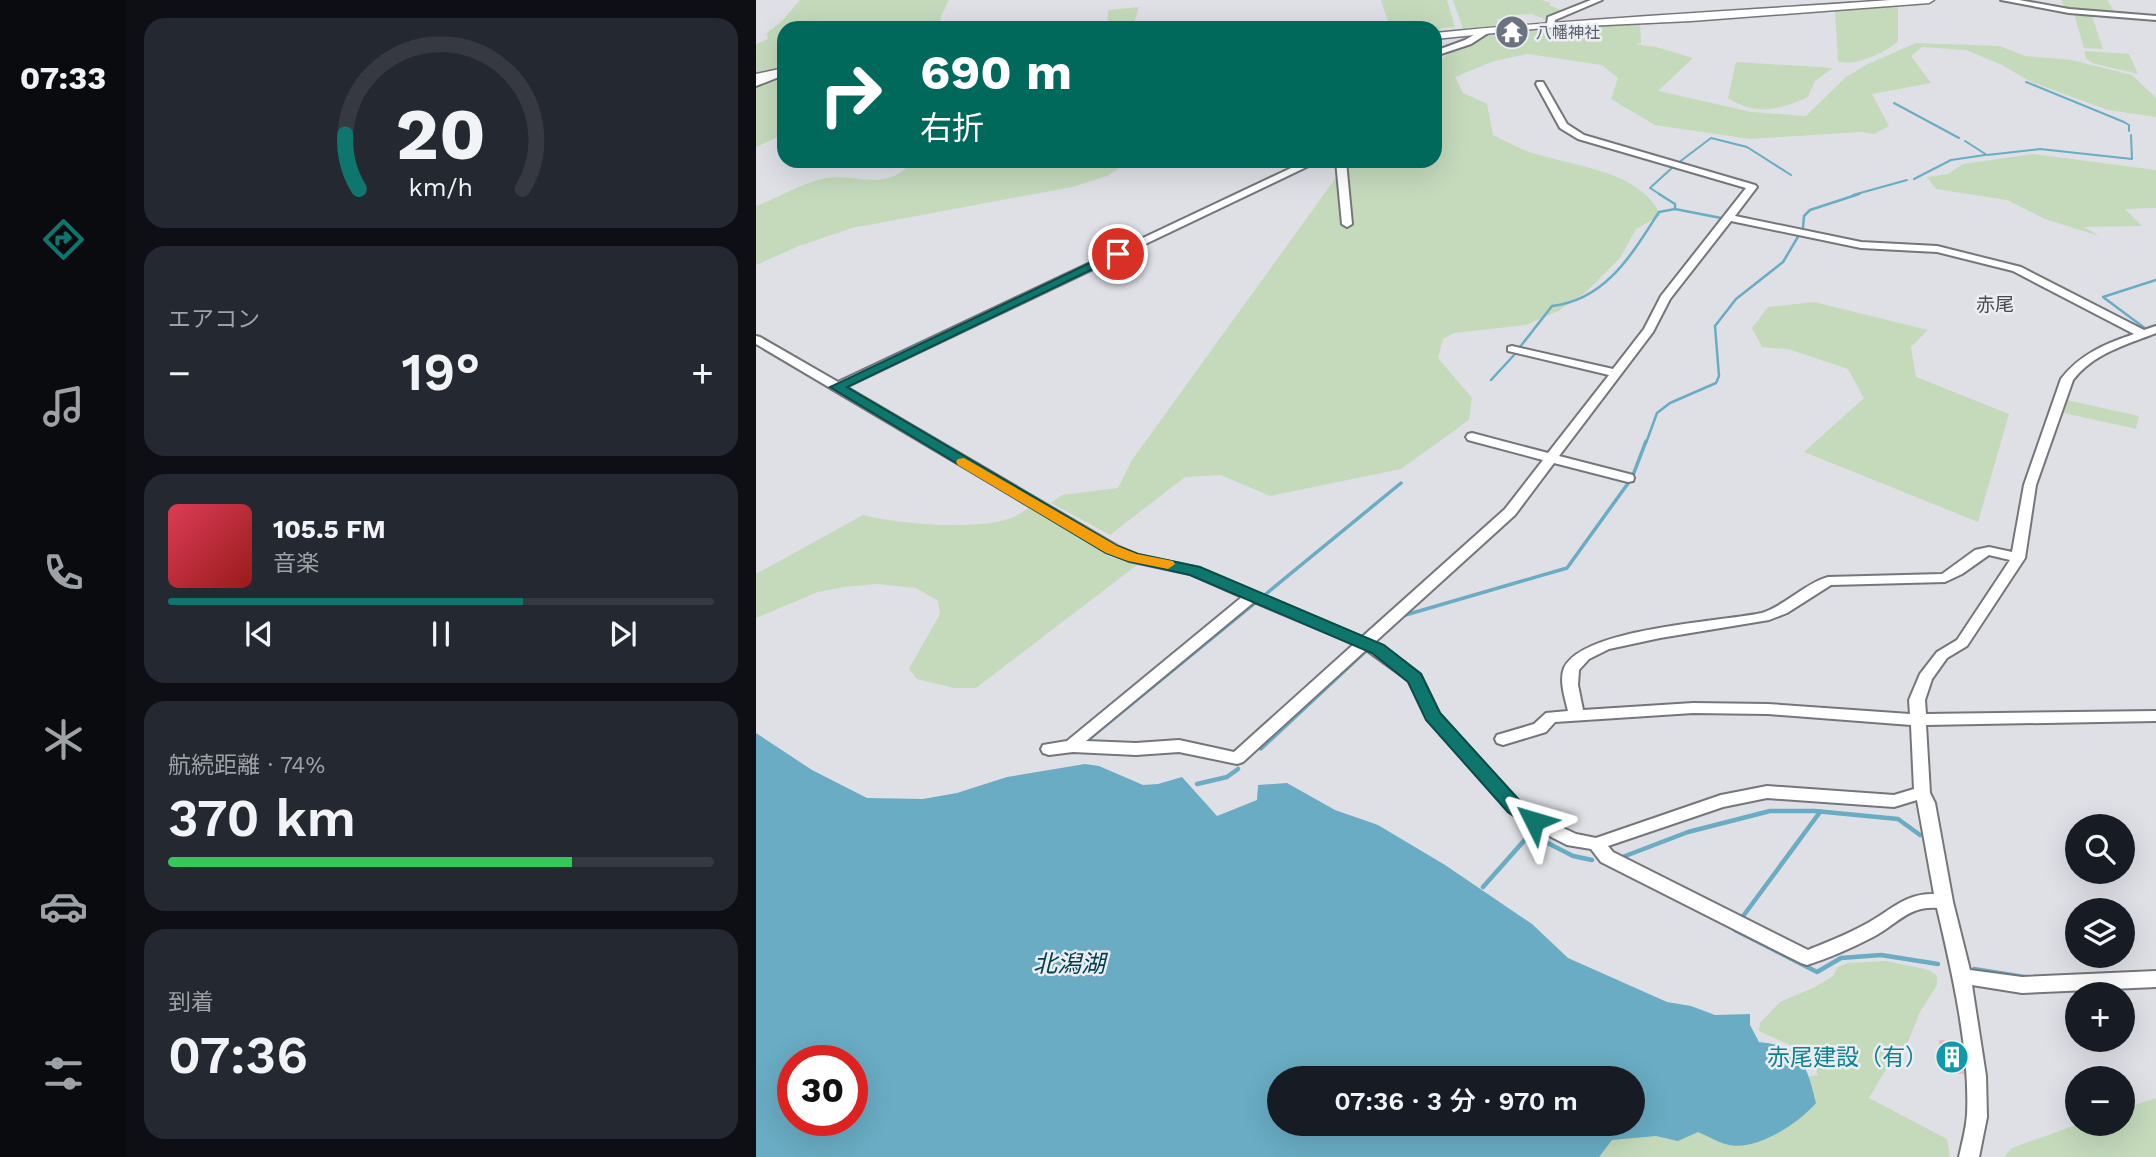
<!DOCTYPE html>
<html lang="ja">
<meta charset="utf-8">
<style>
body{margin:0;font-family:"Work Sans","Noto Sans JP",sans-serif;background:#242831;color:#f1f3f6;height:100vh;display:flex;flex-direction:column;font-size:26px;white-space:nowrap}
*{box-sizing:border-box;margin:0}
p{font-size:23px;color:#9ea1a6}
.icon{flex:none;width:38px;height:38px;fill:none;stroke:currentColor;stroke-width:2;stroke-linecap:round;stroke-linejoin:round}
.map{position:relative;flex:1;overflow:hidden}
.drawer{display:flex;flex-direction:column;gap:18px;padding:18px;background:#0d0f14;width:630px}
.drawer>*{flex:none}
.guide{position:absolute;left:21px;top:21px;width:665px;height:147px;border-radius:21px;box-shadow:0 7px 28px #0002;background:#00695c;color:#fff;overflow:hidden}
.controls{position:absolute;left:1309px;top:814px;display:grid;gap:14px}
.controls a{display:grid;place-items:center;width:70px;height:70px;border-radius:50%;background:#171b24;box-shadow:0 7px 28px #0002;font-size:35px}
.speed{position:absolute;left:21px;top:1045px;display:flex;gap:14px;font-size:35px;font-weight:700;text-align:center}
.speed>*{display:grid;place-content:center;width:91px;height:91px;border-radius:50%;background:#171b24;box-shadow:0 7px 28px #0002;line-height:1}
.speed .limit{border:10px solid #d22;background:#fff;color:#111}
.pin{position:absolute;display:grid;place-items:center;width:60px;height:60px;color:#fff;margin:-30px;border:4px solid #fff;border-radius:50%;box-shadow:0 2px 7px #0007}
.me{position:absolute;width:77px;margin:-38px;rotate:310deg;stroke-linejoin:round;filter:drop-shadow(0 0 5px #0008)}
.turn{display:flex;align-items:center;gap:24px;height:147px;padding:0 28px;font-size:32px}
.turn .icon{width:91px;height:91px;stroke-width:2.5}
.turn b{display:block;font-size:49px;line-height:60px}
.big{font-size:52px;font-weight:600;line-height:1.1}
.drawer .tile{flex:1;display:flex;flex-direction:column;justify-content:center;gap:10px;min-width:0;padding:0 24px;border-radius:21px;background:#242831}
.drawer .dial{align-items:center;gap:0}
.dial svg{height:182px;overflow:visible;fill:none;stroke:#363941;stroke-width:7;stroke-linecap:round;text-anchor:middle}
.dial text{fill:#f1f3f6;stroke:none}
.song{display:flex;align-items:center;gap:21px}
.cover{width:84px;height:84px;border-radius:10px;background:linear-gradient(135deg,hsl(350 70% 55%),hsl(0 70% 35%))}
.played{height:7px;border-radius:4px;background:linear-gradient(90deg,#0f766e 65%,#363941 65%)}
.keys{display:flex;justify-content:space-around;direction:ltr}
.heat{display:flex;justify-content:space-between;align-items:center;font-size:38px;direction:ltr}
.charge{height:10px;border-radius:5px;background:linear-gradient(90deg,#34c759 74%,#363941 0)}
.trip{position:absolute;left:511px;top:1066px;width:378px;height:70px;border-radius:35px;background:#171b24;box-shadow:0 7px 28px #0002;font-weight:600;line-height:70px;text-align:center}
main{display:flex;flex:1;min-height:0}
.tab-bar{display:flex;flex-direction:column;width:126px;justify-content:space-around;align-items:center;background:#090b0e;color:#9ea1a6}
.tab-bar .icon{width:49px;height:49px}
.tab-bar .selected{color:#0f766e}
.tab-bar b{font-size:32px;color:#f1f3f6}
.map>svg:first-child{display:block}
</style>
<main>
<nav class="tab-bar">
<b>07:33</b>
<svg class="icon selected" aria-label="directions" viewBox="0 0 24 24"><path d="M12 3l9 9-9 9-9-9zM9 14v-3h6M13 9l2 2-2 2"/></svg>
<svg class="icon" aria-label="music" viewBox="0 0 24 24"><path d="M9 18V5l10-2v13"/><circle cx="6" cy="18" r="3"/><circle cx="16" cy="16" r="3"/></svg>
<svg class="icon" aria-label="phone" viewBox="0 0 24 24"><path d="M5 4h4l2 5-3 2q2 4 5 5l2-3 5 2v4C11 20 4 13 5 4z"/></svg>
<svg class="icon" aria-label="climate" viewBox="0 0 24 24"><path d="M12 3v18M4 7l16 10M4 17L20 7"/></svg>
<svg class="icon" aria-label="car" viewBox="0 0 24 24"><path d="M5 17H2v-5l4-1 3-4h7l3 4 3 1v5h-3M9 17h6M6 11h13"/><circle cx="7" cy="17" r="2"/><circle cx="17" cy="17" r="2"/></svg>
<svg class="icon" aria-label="filters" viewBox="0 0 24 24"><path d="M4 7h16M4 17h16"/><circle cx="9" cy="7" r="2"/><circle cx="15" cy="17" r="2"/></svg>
</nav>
<section class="drawer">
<div class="tile dial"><svg viewBox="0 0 100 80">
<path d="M14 69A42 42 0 1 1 86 69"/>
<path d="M14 69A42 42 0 0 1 8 45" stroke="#0f766e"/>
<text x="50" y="56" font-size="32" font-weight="700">20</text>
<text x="50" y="72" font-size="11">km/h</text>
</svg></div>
<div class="tile"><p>エアコン</p>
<div class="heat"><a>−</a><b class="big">19°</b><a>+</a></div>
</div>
<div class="tile">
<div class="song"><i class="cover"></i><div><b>105.5 FM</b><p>音楽</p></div></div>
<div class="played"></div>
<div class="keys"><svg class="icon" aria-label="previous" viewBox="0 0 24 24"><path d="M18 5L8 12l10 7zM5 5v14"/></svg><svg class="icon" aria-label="pause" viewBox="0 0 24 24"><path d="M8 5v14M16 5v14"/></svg><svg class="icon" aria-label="next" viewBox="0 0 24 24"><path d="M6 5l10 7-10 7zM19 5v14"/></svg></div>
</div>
<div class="tile"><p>航続距離 · 74%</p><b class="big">370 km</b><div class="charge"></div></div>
<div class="tile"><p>到着</p><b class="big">07:36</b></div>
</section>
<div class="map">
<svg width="1400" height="1157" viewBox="0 0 1400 1157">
<rect width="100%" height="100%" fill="#dee0e6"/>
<!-- green -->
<g fill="#c4dabb">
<polygon points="44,0 193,0 185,16 183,28 28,28 28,134 0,147 0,44 12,39 11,33 26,21"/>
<polygon points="625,0 691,0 699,27 685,28 684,33 679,33 679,28 634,28"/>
<polygon points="697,0 785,0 795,3 793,5 807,11 789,19 775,14 760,15 757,18 741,19 742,27 711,31 707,29"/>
<polygon points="1305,0 1351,0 1359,13 1309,8"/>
<path d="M1134,5L1142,7V41C1131,52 1097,68 1082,61L1079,10Z"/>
<polygon points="383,7 378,23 351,26 352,10"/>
<polygon points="1318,14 1336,16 1347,49 1328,48"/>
<path d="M884,23L885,43L879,44L900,47L937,58L902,91L996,112L1050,116L1090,77L1112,64L1160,43L1243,46L1270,56L1316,60L1376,75L1400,98V117L1352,110L1275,82L1246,65L1210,50L1166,47L1155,56L1175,83L1116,94L1133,126L1118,134L1105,132L994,139L899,125L855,99L862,78L846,65L772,54L738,61L699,77L707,93L731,104L737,135C750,141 763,149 777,153C820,167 883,170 905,215L880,229L864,258L831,291L802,311L770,325L698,333L687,339L682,358L716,398L713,420L645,469L514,496L465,475L429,477L354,535L295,503L306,495L362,488L376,460L592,161H679V65L694,52L732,35L808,28L826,38L836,39L820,25Z"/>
<polygon points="1328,51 1373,54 1382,74 1336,63 1330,58"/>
<path d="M980,62L1077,68L1059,81L1052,97C1024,110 999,116 972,98Z"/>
<polygon points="1277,154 1400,170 1400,208 1369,209 1386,226 1328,227 1343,236 1289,219 1251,200 1180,189 1171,177 1192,174 1207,164"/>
<path d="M156,161H371L364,163L365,167L351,176L316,187L96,228L43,246L0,265V206C22,198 44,184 66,179C100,171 130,195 156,161Z"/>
<polygon points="1058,302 1172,330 1155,347 1160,377 1253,414 1222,522 1048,452 1108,398 1092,369 1032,349 1006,347 996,328 1012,307"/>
<polygon points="1311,400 1383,416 1380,429 1308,413"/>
<path d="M274,507L352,556L381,565L220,688H198L161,679L153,669L184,614L182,601L160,588L121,584L88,587L62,592L0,618V574L107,515C142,524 222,531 255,518C261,516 268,511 274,507Z"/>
<polygon points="1130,961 1173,970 1181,976 1181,985 1164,1012 1152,1042 1135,1061 1113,1098 1191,1139 1194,1157 577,1157 877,1124 877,1107 1062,1075 1054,1054 1003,1031 1004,1023 1024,1002 1059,987 1077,976 1082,967 1092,963"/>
<polygon points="1400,1098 1400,1157 1248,1157 1256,1148 1323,1124 1367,1124 1367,1109"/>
</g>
<!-- water -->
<path fill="#69acc3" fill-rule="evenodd" d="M0,733L56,770L111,798L167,799L201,793L251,777L329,764L343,766L387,785L402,784L426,777L461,816L501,800L502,785L531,783L579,810L622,825L689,865L776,924L812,958L911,1002L935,1006L959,1015L994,1014V1025L1003,1042C1046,1046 1051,1066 1060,1103C1043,1123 1001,1151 973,1145C963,1143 952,1136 942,1132L922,1141L900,1136L856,1140L843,1157H0ZM37,1060H96V1120H37ZM523,1078H877V1124H523Z"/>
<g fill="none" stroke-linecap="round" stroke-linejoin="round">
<!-- stream-far3 -->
<g stroke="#69acc3" stroke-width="2">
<polyline points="1270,82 1368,122 1373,125 1373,131"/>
<polyline points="1138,103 1203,138"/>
<polyline points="1209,141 1231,155 1284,149 1376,159 1375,135"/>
<polyline points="922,163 955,138 991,147 1035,175"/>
<polyline points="1158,179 1195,160 1229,155"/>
<polyline points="905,195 894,188 918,166"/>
<polyline points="1097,195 1151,180"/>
</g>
<!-- stream-far2 -->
<g stroke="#69acc3" stroke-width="2.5">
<polyline points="919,209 965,218"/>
<polyline points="1047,228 1048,216 1054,210 1103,194"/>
<polyline points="1400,280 1347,297 1390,329 1400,325"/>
<path d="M764,347L796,306C850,300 876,254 903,212L919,209V204L903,194"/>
<polyline points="735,380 759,354"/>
<polyline points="890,443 901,413 914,403 960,383 963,376 959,326 980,299 1027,262 1043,235"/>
</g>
<!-- stream-far1 -->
<g stroke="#69acc3" stroke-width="3.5">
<polyline points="877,475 890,441"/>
<polyline points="646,616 811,568 873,482"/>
<polyline points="332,740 645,483"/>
<polyline points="505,749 611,650"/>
</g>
<!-- stream -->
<g stroke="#69acc3" stroke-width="4.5">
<polyline points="441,784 471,777 482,769"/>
<polyline points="864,858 932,832 1014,811 1059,811 1142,819 1164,835"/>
<polyline points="727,887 774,834 817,856 836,860"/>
<polyline points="985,919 1064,812"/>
<polyline points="979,930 1061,972 1085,958 1125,955 1182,964"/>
<polyline points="1218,969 1268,977"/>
</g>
</g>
<!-- building -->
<polygon fill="#edb0c5" points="1183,1040 1205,1042 1208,1074 1187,1072"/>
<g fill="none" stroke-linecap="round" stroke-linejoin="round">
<defs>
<g id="minor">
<polygon points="835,0 846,0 799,20 798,26 791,24 792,17"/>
<polygon points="1245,0 1263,0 1313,9 1400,16 1400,20 1313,13"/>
<polygon points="728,29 735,31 715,44 679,56 679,51 709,40"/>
<polygon points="28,69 28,75 0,86 0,80"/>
<path d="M781,82H787L811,124L828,135L999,185L1001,187L979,216L1105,242L1181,246L1265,267L1388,330L1400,326V333C1370,345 1338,353 1317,380L1280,485L1269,558L1211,646L1191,658L1176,679L1169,700L1170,714L1400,711V721L1170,725L1174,793L1179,803L1197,902L1214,970L1266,977L1400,971V987L1266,993L1216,985L1230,1076L1231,1117L1223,1157H1203C1206,1143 1210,1129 1211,1115C1214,1050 1196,972 1181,908C1151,906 1141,925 1117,937C1096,948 1073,958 1051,965L1045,963L845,862L835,849L811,845L772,825L752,811L672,720L653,681L610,650L487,762L481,764L423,752L380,755L317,752L293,755L287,753L285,749L287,745L311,741L486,597L434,574L373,561L351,552L0,344V336L4,337L82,382L550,161H563L90,387L361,546L382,555L443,568L606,637L749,509L787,460L712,440L710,437L712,434L716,433L792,453L853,375L752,351V347L756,346L857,369L888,329L905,296L990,188L822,139L804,128L780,84ZM975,221L1105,248L1181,252L1257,271L1378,334C1349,344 1324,354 1305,379L1268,485L1256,552L1233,547L1219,550L1186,574L1072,577C1048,584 1030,605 1006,613C963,622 827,628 808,668C803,681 809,698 812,711L790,713L778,724L741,735L739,739L741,743L747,745L790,732L799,722L937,713L1012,714L1155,725L1158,789L1138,795L1011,786L965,795L840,838L820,834L784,817L764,803L683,713L664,674L627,646L619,642L759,515L798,463L872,482L877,481L878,478L877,475L803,456L897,332L914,299ZM1233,555L1254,560L1201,640L1181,652L1164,674L1153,700L1154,714L1012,704L937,703L827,710L822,685L823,670L833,659L853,649L904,638L1013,620L1031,613L1075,585L1189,582L1206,574ZM498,602L598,644L478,752L423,740L380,743L330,741ZM1011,798L1138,807L1161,800L1178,894C1148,893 1132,913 1108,925C1090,935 1071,942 1052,950L857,852L852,846L967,807Z"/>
<polygon points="580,161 590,161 596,224 591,227 586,224"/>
</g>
<g id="major">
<path d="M1134,0H1178L1173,3L935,21L787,28L679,39V33C830,18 983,11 1134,0Z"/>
<polygon points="28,68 28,74 0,80 0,74"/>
</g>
</defs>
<!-- minor casing -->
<use href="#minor" stroke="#74767b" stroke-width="4"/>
<!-- major casing -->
<use href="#major" stroke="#74767b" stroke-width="3"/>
<!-- minor -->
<use href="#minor" fill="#fff" fill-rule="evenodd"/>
<!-- major -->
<use href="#major" fill="#fff" fill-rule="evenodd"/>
</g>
<!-- route -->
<polygon fill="#0f766e" stroke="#0a4d48" stroke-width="2" points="357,252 368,254 91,387 361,546 382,554 444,567 628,645 665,674 684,713 765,802 788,821 785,826 772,826 752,812 670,720 652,682 616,653 434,575 372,561 350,553 74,387"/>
<!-- slow -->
<polygon fill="#f59e0b" points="208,458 361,546 381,554 417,561 419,564 412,569 372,561 350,553 202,465 200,462 202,459"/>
<!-- icons -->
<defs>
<symbol id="temple-disc" viewBox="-11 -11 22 22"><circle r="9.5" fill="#6b7280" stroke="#ebedf3"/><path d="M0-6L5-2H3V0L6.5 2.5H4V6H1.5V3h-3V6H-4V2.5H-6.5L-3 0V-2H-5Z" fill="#fff"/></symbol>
<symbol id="building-disc" viewBox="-11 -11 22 22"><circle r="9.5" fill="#0f9aa8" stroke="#ebedf3"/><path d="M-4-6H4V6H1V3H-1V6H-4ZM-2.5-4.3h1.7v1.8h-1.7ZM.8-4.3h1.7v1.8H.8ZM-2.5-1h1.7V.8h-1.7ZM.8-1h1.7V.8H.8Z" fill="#fff"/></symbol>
</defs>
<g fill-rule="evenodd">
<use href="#temple-disc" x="737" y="13" width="38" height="38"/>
<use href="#building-disc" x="1177" y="1038" width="38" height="38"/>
</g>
<g text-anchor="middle" stroke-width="5" stroke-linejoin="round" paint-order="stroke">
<!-- far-worship labels -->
<g font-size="16" fill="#5b616d" stroke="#ebedf3" text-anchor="start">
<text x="780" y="38">八幡神社</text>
</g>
<!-- far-quarter labels -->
<g font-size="19" fill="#484a4f" stroke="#ebedf3">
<text x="1239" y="311">赤尾</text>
</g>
<!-- near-culture labels -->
<g font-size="23" fill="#0d838f" stroke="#ebedf3" text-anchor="end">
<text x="1172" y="1065">赤尾建設（有）</text>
</g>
<!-- near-water labels -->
<g font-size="24" font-style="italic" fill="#004050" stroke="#ebedf3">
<text x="313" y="972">北潟湖</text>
</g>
</g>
</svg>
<div class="controls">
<a><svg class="icon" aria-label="search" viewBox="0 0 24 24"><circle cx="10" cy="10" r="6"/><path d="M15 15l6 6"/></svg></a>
<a><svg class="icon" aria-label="layers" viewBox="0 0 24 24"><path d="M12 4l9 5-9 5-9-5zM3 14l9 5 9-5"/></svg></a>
<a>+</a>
<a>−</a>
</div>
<div class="speed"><div class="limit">30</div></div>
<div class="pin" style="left:362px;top:254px;background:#d93025"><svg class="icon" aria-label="arrive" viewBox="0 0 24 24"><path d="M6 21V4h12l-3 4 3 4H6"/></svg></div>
<svg class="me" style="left:778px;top:821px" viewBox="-20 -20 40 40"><path d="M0-17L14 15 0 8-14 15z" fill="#0f766e" stroke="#fff" stroke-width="4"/></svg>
<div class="trip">07:36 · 3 分 · 970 m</div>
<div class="guide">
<div class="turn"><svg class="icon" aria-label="right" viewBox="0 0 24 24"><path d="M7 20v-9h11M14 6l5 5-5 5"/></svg><div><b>690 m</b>右折</div></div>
</div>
</div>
</main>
